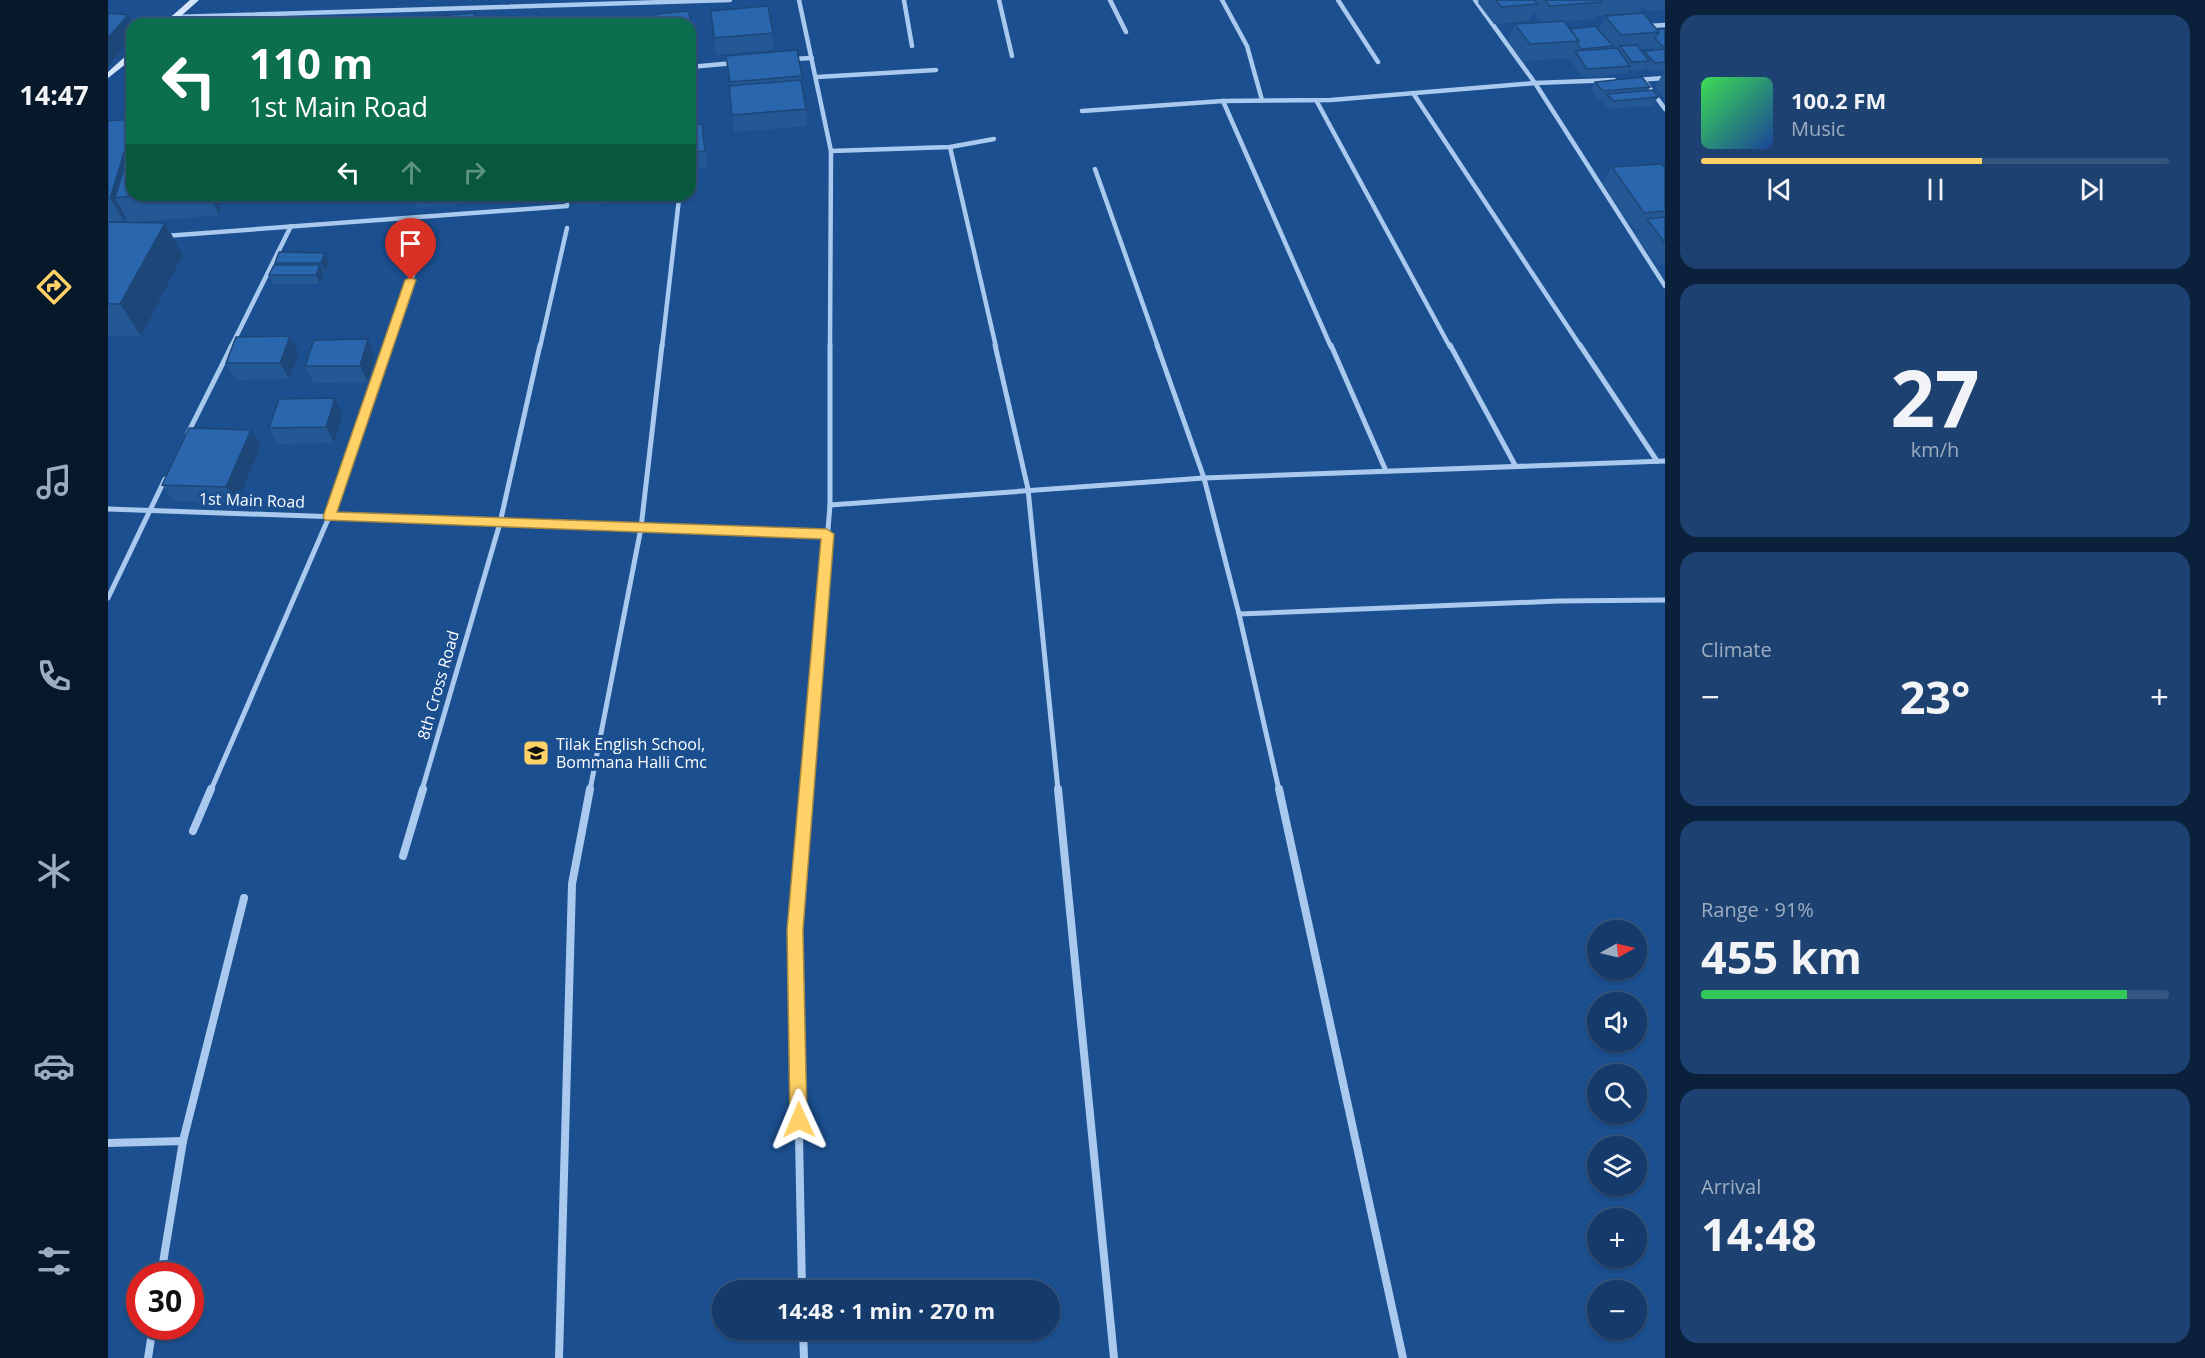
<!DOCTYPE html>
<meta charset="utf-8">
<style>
body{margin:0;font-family:"Open Sans",sans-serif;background:#1d4271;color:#f1f3f6;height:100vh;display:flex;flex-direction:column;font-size:22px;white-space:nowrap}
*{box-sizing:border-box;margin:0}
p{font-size:20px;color:#9dadc1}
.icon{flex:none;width:33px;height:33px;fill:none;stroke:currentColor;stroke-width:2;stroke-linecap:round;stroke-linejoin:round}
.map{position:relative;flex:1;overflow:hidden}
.details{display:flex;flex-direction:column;gap:15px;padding:15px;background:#0b203b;width:540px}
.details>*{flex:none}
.top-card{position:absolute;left:18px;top:18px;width:570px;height:183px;border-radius:18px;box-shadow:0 2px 4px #0004,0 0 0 2px #33557e;background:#0b6e4f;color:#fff;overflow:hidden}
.needle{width:39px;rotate:82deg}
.controls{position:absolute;left:1479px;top:920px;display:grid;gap:12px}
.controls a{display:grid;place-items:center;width:60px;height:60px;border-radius:50%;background:#143b6b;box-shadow:0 2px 4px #0004,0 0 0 2px #33557e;font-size:30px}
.speed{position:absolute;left:18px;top:1262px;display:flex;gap:12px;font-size:30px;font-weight:700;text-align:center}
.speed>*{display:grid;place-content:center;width:78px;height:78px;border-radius:50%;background:#143b6b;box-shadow:0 2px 4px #0004,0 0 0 2px #33557e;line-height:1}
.speed .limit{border:9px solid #d22;background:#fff;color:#111}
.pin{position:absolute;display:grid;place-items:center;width:51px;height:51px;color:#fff;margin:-62px -26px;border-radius:50% 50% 50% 0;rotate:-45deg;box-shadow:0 0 6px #0007}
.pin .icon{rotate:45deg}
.me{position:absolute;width:66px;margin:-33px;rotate:359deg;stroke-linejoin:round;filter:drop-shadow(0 0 4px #0008)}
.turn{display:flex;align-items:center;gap:21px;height:126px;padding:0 24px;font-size:27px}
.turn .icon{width:78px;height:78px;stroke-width:2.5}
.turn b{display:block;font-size:42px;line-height:51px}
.lanes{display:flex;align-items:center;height:57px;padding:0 24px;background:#0003;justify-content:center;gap:30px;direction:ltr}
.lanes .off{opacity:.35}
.big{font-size:45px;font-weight:700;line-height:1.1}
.details .tile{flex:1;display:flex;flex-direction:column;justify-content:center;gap:9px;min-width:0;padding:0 21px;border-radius:18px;background:#1d4271}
.details .dial{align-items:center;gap:0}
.dial b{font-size:78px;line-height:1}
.song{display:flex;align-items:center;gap:18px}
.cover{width:72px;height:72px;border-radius:9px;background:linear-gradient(135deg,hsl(130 70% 55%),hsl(220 70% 35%))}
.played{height:6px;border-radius:3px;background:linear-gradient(90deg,#ffd166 60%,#33557e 60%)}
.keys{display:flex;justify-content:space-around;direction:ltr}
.heat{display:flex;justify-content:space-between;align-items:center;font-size:33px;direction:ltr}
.charge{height:9px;border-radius:4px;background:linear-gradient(90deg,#34c759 91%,#33557e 0)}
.trip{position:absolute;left:604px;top:1280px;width:348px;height:60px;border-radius:30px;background:#143b6b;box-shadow:0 2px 4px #0004,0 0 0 2px #33557e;font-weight:700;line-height:60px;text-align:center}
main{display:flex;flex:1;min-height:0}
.menu{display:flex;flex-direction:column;width:108px;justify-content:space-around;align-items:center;background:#08182b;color:#9dadc1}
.menu .icon{width:42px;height:42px}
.menu .active{color:#ffd166}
.menu b{font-size:27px;color:#f1f3f6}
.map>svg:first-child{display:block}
</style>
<main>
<nav class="menu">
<b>14:47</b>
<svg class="icon active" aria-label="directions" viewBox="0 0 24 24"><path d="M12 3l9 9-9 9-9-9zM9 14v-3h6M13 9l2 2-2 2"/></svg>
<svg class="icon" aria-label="music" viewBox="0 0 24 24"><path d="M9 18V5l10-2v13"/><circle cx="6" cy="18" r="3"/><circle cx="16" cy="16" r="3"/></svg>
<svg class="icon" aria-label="phone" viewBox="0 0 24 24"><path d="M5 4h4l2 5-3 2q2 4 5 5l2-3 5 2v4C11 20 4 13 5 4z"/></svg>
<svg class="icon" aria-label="climate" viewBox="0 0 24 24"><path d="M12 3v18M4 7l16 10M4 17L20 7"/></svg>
<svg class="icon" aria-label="car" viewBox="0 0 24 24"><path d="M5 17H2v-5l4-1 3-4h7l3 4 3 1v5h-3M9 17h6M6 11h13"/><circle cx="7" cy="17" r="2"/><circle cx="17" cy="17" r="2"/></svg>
<svg class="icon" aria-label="filters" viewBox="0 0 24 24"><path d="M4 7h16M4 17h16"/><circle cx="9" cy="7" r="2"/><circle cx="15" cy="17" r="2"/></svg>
</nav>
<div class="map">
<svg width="1557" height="1358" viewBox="0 0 1557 1358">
<rect width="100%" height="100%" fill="#1b4f8f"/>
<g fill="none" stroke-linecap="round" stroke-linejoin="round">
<!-- street-far2 -->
<g stroke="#a9c9ee" stroke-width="4.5">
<polyline points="691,0 723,151 722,347"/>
<polyline points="796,0 804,46"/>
<polyline points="891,0 904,56"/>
<polyline points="1002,0 1018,32"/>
<polyline points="1114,0 1139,46 1154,100"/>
<polyline points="1230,0 1270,62"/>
<polyline points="1367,0 1427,83 1557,286"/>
<polyline points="66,17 622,0"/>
<polyline points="1540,26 1557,25"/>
<polyline points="684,59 704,58"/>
<polyline points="582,67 626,63"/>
<polyline points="709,77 828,70"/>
<polyline points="1528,80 1557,78"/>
<polyline points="1537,82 1557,109"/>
<polyline points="1305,93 1473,347"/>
<polyline points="1208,100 1342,347"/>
<polyline points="1115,101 1223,347"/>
<polyline points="974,111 1115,101 1223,100 1427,83 1506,80"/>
<polyline points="842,147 888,347"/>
<polyline points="723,151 842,147 886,139"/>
<polyline points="987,169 1050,347"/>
<polyline points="57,236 459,206 459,195"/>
<polyline points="123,347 183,226"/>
<polyline points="280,347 318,237"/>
<polyline points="432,347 459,228"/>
<polyline points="554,347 571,199"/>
</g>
<!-- street-far1 -->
<g stroke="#a9c9ee" stroke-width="5">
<polyline points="887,345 920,489 950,790"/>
<polyline points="1049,345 1096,478 1131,614 1171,790"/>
<polyline points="1223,345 1278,471"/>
<polyline points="1342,345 1407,465"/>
<polyline points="1472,345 1549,461"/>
<polyline points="80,433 124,345"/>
<polyline points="722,505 1096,478 1557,461"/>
<polyline points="0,509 719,534"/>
<polyline points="0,598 57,479"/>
<polyline points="1131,614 1450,601 1557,600"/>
<polyline points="103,790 221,517 281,345"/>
<polyline points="314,790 392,523 432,345"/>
<polyline points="482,790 533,528 554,345"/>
<polyline points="699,790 722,505 722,345"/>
</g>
<!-- street -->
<g stroke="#a9c9ee" stroke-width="8">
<polyline points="950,789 1006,1358"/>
<polyline points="1171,789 1295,1358"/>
<polyline points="85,831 103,789"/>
<polyline points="295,856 315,789"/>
<polyline points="75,1141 136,898"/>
<polyline points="0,1143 75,1141 53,1275"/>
<polyline points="694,1290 687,930 699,789"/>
<polyline points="695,1329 696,1358"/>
<polyline points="40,1358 45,1326"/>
<polyline points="451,1358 464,884 482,789"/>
</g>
<!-- secondary -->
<g fill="#d6e6fa" fill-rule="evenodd">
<polygon points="82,0 91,0 64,24 55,24"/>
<polygon points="21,53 24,53 24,59 0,78 0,72"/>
</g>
</g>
<!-- wall -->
<g fill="#245895" fill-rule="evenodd">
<path d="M1369,0H1557V9L1540,11L1535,6L1531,13L1549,29H1557V99L1547,87L1557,70L1542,71L1538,67L1537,70L1520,71L1518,74L1475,77L1462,60L1465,53L1463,58L1414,61L1400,41L1407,24L1433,22L1425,12L1422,21L1386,24L1370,3L1371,1ZM1488,14L1492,17H1497L1491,29H1462L1456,21L1486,19ZM1543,47L1545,50L1536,51L1535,53L1532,49H1542Z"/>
<polygon points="581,11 586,56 582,56 582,24"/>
<polygon points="603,11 665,33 666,50 608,55"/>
<polygon points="618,56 694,76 695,93 698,109 699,126 626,132 621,86 622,85"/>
<polygon points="1487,82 1542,87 1540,91 1550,97 1545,106 1500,109 1495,103 1497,99 1490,100 1483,90"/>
<polygon points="0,121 24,195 116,195 111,215 28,222 57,223 75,255 33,336 0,336"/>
<polygon points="582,125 597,141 599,168 582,169"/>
<polygon points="1504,167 1557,168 1557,264 1550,265 1528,236 1532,229 1526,230 1495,184"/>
<polygon points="304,195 450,195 309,208"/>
<polygon points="464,195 550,195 551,199 467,207"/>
<polygon points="221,261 217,272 215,272 216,273 212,284 165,284 161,275 168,265 167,263"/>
<polygon points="182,336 191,353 181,379 128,380 118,363"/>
<polygon points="260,339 267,356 260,382 206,383 197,366"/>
<polygon points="227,398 235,415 226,443 170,444 161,428"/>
<polygon points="153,446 129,503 66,501 54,485"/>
</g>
<!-- shaded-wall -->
<g fill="#1d4779">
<polygon points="367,13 370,24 366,24"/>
<polygon points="20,15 25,24 24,37 0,66 0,38"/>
<polygon points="24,127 24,195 7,198 18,217 17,223 2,198"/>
<polygon points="101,195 116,195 111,215"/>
<polygon points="57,223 75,255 33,336 12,304"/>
<polygon points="217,253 221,261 217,272 213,263"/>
<polygon points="212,265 216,273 212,284 208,275"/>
<polygon points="182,336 191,353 181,379 172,363"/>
<polygon points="260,339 267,356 260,382 252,366"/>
<polygon points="227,398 235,415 226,443 218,427"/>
<polygon points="143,430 153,446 129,503 118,487"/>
</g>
<!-- building -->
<g fill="#2a66ad" stroke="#1d4779" stroke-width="1.5">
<polygon points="1388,0 1426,0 1429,4 1393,7"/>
<polygon points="1437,0 1493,0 1494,2 1442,6"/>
<polygon points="660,6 665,33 606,38 603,11"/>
<polygon points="581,11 584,39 582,39 582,24 549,24 548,14"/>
<polygon points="0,13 20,15 0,38"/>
<polygon points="367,13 366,24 229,24"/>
<polygon points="1535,13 1551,32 1513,35 1497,16"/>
<polygon points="1456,21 1471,41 1422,44 1407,24"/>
<polygon points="1487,26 1505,46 1474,49 1469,44 1471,41 1462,29"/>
<polygon points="1549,29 1557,29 1557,46 1554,46 1547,38 1551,32"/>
<polygon points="1529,45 1541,61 1524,62 1512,46"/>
<polygon points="1509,48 1522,66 1479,69 1467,51"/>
<polygon points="1557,49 1557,62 1547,63 1536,51"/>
<polygon points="689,50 694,76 622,82 618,56"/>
<polygon points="1534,77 1542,87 1495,91 1487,82"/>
<polygon points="693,80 698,109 624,115 621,86"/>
<polygon points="1545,90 1550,97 1505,101 1499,94"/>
<polygon points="24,119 24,127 2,198 0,198 0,121"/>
<polygon points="594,124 597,151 582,152 582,125"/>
<polygon points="24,142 24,195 37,195 7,198"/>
<polygon points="1554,164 1557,168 1557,211 1536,213 1504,167"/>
<polygon points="1557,217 1557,243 1539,219"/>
<polygon points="0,222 57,223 12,304 0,304"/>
<polygon points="171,252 217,253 213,263 167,263"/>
<polygon points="166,265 212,265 208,275 161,275"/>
<polygon points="182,336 172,363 118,363 128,337"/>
<polygon points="260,339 252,366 197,366 206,340"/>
<polygon points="227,398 218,427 161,428 171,399"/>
<polygon points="81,428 143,430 118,487 54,485"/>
</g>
<!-- route -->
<polygon fill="#ffd166" stroke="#a68842" stroke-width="1.5" points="303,277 308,280 229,512 719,529 726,534 695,930 699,1120 697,1126 691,1128 685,1126 682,1120 679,930 713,539 217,520 215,517 297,280"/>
<!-- icons -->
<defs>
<symbol id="school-square" viewBox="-11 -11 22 22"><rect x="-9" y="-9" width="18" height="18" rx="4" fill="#ffd166" stroke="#1b4f8f"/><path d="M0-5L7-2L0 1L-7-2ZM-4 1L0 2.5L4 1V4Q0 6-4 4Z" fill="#111"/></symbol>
</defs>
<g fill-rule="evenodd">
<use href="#school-square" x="413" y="738" width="30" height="30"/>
</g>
<g text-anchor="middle" stroke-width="6" stroke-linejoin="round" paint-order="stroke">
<!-- street labels -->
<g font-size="16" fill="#fff" stroke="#1b4f8f">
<text transform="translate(144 500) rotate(2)" y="6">1st Main Road</text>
<text transform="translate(330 685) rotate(-74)" y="6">8th Cross Road</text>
</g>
<!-- poi labels -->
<g font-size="16" fill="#fff" stroke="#1b4f8f" text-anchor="start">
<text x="448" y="750">Tilak English School,<tspan x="448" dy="18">Bommana Halli Cmc</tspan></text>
</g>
</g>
</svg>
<div class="controls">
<a><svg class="needle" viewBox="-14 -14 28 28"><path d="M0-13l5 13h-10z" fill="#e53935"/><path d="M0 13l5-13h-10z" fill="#9dadc1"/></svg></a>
<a><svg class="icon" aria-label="sound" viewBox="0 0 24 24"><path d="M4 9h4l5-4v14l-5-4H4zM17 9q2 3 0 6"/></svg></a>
<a><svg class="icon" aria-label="search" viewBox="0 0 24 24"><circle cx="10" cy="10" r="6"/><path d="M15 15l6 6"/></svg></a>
<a><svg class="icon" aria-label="layers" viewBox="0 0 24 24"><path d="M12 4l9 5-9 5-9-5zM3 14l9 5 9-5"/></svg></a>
<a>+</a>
<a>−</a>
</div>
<div class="speed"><div class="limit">30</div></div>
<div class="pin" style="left:303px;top:280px;background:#d93025"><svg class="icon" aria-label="arrive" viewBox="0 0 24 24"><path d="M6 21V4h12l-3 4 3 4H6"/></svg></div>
<svg class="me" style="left:691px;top:1120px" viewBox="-20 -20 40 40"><path d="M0-17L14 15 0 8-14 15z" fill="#ffd166" stroke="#fff" stroke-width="4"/></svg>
<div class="trip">14:48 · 1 min · 270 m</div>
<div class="top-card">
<div class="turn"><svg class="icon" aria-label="left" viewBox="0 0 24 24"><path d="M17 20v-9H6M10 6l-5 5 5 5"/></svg><div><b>110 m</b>1st Main Road</div></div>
<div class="lanes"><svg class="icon" aria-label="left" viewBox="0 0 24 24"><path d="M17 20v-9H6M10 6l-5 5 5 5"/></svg><svg class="icon off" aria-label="ahead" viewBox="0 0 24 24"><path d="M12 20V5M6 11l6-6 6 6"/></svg><svg class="icon off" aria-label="right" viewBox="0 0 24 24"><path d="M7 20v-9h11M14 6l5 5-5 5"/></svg></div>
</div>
</div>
<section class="details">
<div class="tile">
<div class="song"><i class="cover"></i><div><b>100.2 FM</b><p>Music</p></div></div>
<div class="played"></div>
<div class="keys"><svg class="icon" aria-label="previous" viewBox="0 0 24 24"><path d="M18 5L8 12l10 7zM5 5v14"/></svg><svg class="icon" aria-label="pause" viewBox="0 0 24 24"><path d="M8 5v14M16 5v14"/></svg><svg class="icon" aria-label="next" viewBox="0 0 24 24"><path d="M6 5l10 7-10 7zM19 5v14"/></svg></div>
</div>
<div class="tile dial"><b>27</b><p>km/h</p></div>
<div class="tile"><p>Climate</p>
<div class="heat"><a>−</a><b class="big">23°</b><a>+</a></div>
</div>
<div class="tile"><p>Range · 91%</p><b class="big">455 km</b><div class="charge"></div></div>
<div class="tile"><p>Arrival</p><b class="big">14:48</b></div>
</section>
</main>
